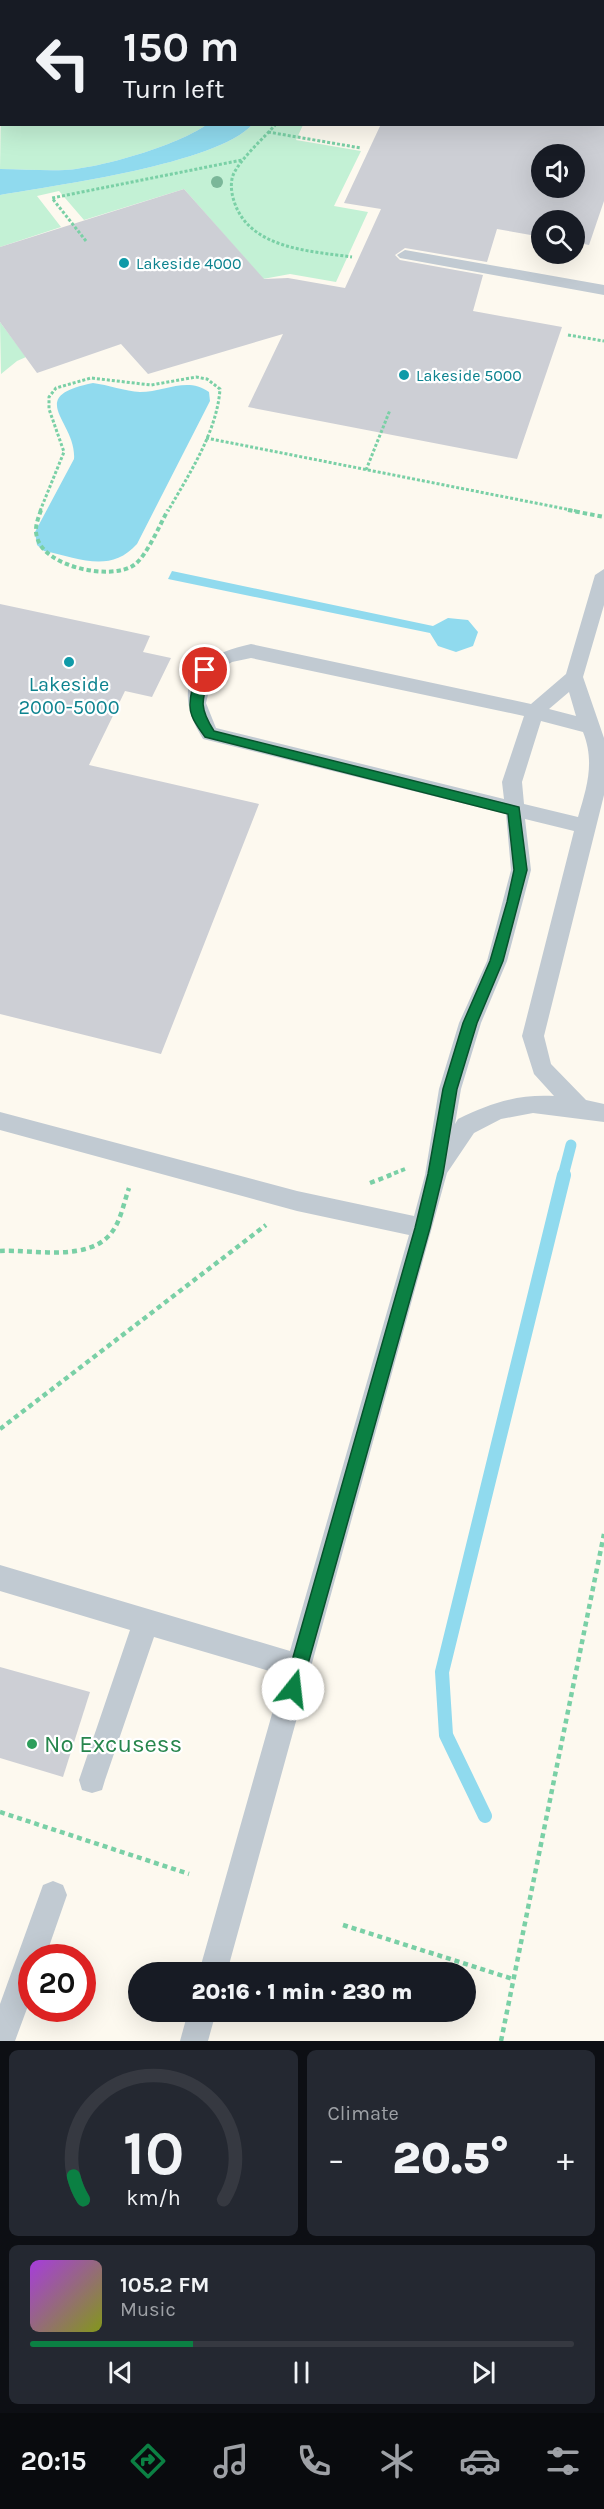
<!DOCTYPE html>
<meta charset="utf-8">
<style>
body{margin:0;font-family:Karla,sans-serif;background:#242831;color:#f1f3f6;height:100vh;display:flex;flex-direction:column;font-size:22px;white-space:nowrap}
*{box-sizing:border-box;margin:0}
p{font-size:20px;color:#9ea1a6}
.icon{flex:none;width:33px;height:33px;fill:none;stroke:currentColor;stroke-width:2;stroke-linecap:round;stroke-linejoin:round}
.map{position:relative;height:2041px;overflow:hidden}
.panel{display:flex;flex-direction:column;gap:9px;padding:9px;background:#0d0f14;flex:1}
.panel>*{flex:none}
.top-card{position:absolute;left:0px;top:0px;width:604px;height:126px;box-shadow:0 6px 24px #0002;background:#171b24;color:#f1f3f6;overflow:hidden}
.controls{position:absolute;left:531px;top:144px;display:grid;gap:12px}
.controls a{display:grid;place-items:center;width:54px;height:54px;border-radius:50%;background:#171b24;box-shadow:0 6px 24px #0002;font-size:30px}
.speed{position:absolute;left:18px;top:1944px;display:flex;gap:12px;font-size:30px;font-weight:700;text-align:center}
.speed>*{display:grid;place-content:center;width:78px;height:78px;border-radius:50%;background:#171b24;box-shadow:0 6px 24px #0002;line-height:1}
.speed .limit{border:9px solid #d22;background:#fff;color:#111}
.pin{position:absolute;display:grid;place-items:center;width:51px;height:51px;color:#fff;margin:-26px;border:3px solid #fff;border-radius:50%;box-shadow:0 2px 6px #0007}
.me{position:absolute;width:66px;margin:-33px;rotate:16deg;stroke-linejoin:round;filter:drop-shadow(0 0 4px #0008)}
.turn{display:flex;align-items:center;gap:21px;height:126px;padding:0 24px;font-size:27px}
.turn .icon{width:78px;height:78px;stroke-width:2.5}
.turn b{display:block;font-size:42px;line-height:51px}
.big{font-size:45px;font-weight:800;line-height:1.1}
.panel .tile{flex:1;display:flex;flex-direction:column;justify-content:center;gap:9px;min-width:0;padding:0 21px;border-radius:9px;background:#242831}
.panel .dial{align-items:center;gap:0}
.dial svg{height:156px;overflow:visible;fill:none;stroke:#363941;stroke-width:7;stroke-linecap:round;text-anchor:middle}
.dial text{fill:#f1f3f6;stroke:none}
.song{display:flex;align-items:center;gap:18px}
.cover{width:72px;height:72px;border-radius:9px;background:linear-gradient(135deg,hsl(280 70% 55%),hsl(70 70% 35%))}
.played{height:6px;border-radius:3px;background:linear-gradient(90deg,#0b8043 30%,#363941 30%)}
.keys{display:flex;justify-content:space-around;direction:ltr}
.heat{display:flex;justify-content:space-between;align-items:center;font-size:33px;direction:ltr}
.panel .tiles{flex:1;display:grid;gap:9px;grid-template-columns:1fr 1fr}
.tile:last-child{grid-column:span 2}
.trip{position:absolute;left:128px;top:1962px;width:348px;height:60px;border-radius:30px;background:#171b24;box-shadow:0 6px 24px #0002;font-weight:800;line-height:60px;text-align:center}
.dock{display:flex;height:96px;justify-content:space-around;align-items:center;background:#090b0e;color:#9ea1a6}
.dock .icon{width:42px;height:42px}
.dock .on{color:#0b8043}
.dock b{font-size:27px;color:#f1f3f6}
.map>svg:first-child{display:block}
</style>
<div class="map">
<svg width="604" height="2041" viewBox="0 0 604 2041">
<rect width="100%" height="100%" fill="#f5f3f3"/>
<!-- commercial -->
<path fill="#fdf9ef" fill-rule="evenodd" d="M0,0H604V2041H0ZM2,2H603V124H2ZM542,154H574V188H542ZM542,220H574V254H542ZM32,1958H82V2008H32ZM138,1972H465V2012H138Z"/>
<!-- green -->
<g fill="#c3f1d5">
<path d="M1,105L2,124L206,125C178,145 101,168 65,170C44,171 22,169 0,169Z"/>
<path d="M252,125H303L296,140L361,151L334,206L368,212L336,282L290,274L263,279L184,189L84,220L59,191L37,196L61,227L0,247V195C57,185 216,164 252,125Z"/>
<polygon points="0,322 26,357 17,361 1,374"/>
</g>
<!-- water -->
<g fill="#90daee">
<path d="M206,125H252C216,164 57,185 0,195V169C22,169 44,171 65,170C101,168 178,145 206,125Z"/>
<path d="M93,383C108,385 125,391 140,392C165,392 187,376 209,392L210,401L137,544C110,574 79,558 44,551L37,545L35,532L74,459C77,421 23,397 93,383Z"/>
<polygon points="172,571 433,626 448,618 468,620 478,632 473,646 456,652 438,646 430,633 168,579"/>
</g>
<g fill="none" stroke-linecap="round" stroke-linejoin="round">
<!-- stream-far1 -->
<polyline stroke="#90daee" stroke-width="11" points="563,1176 571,1145"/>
<!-- stream -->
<polyline stroke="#90daee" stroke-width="14" points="485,1816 446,1735 442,1672 564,1175"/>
</g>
<!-- building -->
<g fill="#cdcfd5" fill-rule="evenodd">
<path d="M381,124H604V201L589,245L574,242V220H542V237L497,229L487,262L405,248L395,255L400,260L483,275L473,311L562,327L517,459L248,407L283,334L148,374L121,344L37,373L0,322V247L184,189L264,279L288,278L345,288L381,209L344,203ZM542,154H574V188H542Z"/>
<polygon points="0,604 150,636 143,652 171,658 152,697 125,691 89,765 259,804 161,1054 0,1014"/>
<polygon points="0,1667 90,1692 63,1777 0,1758"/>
</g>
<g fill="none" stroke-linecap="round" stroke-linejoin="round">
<!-- path-far2 -->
<g stroke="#7ad0a6" stroke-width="3" stroke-dasharray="3 2" stroke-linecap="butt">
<path d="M276,124C263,139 243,156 234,173C230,181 231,192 234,201C249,249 310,251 352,257"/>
<polyline points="268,132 361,148"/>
<polyline points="86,241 52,198 242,160"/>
<polyline points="568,335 604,341"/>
<polyline points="206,438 576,511"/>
<polyline points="366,470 390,410"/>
<path d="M40,511L64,452L49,409V397L56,388L91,378L151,385L196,377L207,379L220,389C217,432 189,474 168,511"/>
</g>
<!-- path-far1 -->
<g stroke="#7ad0a6" stroke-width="4" stroke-dasharray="4.5 3" stroke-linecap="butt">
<path d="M41,510C38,519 34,528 37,537C44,567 111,581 134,565C147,556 160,524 168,510"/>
<polyline points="568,510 604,517"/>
<polyline points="387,1176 405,1169"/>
</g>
<!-- path -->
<g stroke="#7ad0a6" stroke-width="4.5" stroke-dasharray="5 4" stroke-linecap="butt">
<polyline points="370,1183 391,1175"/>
<path d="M0,1251C33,1249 89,1263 112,1232C121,1220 124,1202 129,1188"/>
<polyline points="0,1429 266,1225"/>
<polyline points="0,1812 189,1874"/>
<polyline points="343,1925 513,1979"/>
<polyline points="501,2041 604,1534"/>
</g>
<!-- lane -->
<g fill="#c1cad2" fill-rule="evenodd">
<polygon points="390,0 404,0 390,2"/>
<polygon points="405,250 604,285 604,295 400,258 397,255"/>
<path d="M604,569V605L583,677L604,738V795L544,1036L551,1064L586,1100L604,1104V1122L533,1113L501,1119L474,1133L447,1173L227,1972H199L283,1675L154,1637L105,1780L102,1790L92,1793L82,1790L79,1780L130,1630L0,1591V1565L290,1651L409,1235L297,1211L0,1130V1112L297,1191L414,1216L425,1175L439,1089L459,1023L487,961L511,870L506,814L203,739C169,684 195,656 251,644L531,704L566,674L595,575ZM251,658L524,716L502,782L504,799L216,728L206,703L213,674L232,662ZM569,692L576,716L549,709ZM541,721L583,732C595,762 587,787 578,817L524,804L522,782ZM525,819L574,831L522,1036L534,1074L554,1096C518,1094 490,1103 458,1119L455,1124L461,1089L481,1023L507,961L531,870Z"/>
<polygon points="53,1881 63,1885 67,1895 45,1958 32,1958 32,1995 15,2041 0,2041 0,2004 43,1885"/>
<polygon points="188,2012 216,2012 208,2041 180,2041"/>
</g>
</g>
<!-- trees -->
<circle fill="#7bb799" cx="217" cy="182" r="6"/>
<!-- route -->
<path fill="#0b8043" stroke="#07532c" stroke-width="1.5" d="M205,666L211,670C203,698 197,705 214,731L519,807L527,870L503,961L477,1023L457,1089L443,1174L430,1228L301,1689L299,1695L293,1697L287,1695L284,1689L415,1228L428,1174L443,1089L463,1023L490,961L507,902L514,870L508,814L205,737C201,731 195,724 192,716C187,705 193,671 205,666Z"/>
<!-- markers -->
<g fill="#0f9aa8" stroke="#fff" stroke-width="2">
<circle cx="124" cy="263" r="6"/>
<circle cx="404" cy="375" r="6"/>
<circle cx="69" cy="662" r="6"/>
</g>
<circle fill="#2e9e5b" stroke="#fff" stroke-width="2" cx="32" cy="1744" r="6"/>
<g text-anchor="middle" stroke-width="4.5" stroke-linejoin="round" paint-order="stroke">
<!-- far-culture labels -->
<g font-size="16" fill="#0d838f" stroke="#fff" text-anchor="start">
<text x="136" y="269">Lakeside 4000</text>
<text x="416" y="381">Lakeside 5000</text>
</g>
<!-- culture labels -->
<g font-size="20" fill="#0d838f" stroke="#fff">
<text x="69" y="691">Lakeside<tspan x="69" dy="23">2000-5000</tspan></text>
</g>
<!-- near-leisure labels -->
<g font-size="24" fill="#27864d" stroke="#fff" text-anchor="start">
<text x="44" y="1752">No Excusess</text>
</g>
</g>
</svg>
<div class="controls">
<a><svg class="icon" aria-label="sound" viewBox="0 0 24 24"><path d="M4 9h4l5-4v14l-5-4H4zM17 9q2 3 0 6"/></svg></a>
<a><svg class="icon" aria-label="search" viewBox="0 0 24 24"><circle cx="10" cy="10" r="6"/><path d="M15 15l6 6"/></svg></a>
</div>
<div class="speed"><div class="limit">20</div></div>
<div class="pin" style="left:205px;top:670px;background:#d93025"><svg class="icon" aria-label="arrive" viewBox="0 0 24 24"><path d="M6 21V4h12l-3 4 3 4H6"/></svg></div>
<svg class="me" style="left:293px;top:1689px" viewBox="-20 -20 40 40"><circle r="19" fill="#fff"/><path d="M0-13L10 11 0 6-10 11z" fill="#0b8043"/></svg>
<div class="trip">20:16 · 1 min · 230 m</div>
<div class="top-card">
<div class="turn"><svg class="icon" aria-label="left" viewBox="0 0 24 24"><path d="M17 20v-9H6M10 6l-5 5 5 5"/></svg><div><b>150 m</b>Turn left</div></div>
</div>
</div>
<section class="panel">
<div class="tiles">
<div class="tile dial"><svg viewBox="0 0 100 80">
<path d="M14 69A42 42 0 1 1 86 69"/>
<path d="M14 69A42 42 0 0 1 9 57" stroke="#0b8043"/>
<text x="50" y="56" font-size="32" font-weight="700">10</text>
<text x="50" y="72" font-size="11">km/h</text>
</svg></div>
<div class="tile"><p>Climate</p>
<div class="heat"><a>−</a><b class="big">20.5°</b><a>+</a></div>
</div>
<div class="tile">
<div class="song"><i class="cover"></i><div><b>105.2 FM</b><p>Music</p></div></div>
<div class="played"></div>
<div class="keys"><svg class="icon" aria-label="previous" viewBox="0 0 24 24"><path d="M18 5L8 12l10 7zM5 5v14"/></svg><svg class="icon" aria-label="pause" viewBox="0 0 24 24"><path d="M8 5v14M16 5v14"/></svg><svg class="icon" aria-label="next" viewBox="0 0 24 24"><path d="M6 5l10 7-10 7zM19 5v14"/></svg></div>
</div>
</div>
</section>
<nav class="dock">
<b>20:15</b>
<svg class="icon on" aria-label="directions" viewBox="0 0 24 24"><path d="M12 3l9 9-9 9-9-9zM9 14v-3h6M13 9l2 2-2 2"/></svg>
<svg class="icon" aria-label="music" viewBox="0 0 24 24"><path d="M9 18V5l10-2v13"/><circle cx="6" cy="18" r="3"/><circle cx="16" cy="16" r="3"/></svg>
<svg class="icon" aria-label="phone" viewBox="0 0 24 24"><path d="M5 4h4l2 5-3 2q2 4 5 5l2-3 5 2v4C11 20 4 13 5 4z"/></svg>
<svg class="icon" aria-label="climate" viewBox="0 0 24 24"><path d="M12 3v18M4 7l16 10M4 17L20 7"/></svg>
<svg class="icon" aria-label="car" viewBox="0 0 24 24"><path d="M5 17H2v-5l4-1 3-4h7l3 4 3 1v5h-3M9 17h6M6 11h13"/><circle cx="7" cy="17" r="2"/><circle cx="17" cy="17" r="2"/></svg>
<svg class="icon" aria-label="filters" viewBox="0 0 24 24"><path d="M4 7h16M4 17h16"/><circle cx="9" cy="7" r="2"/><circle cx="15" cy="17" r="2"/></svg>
</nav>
